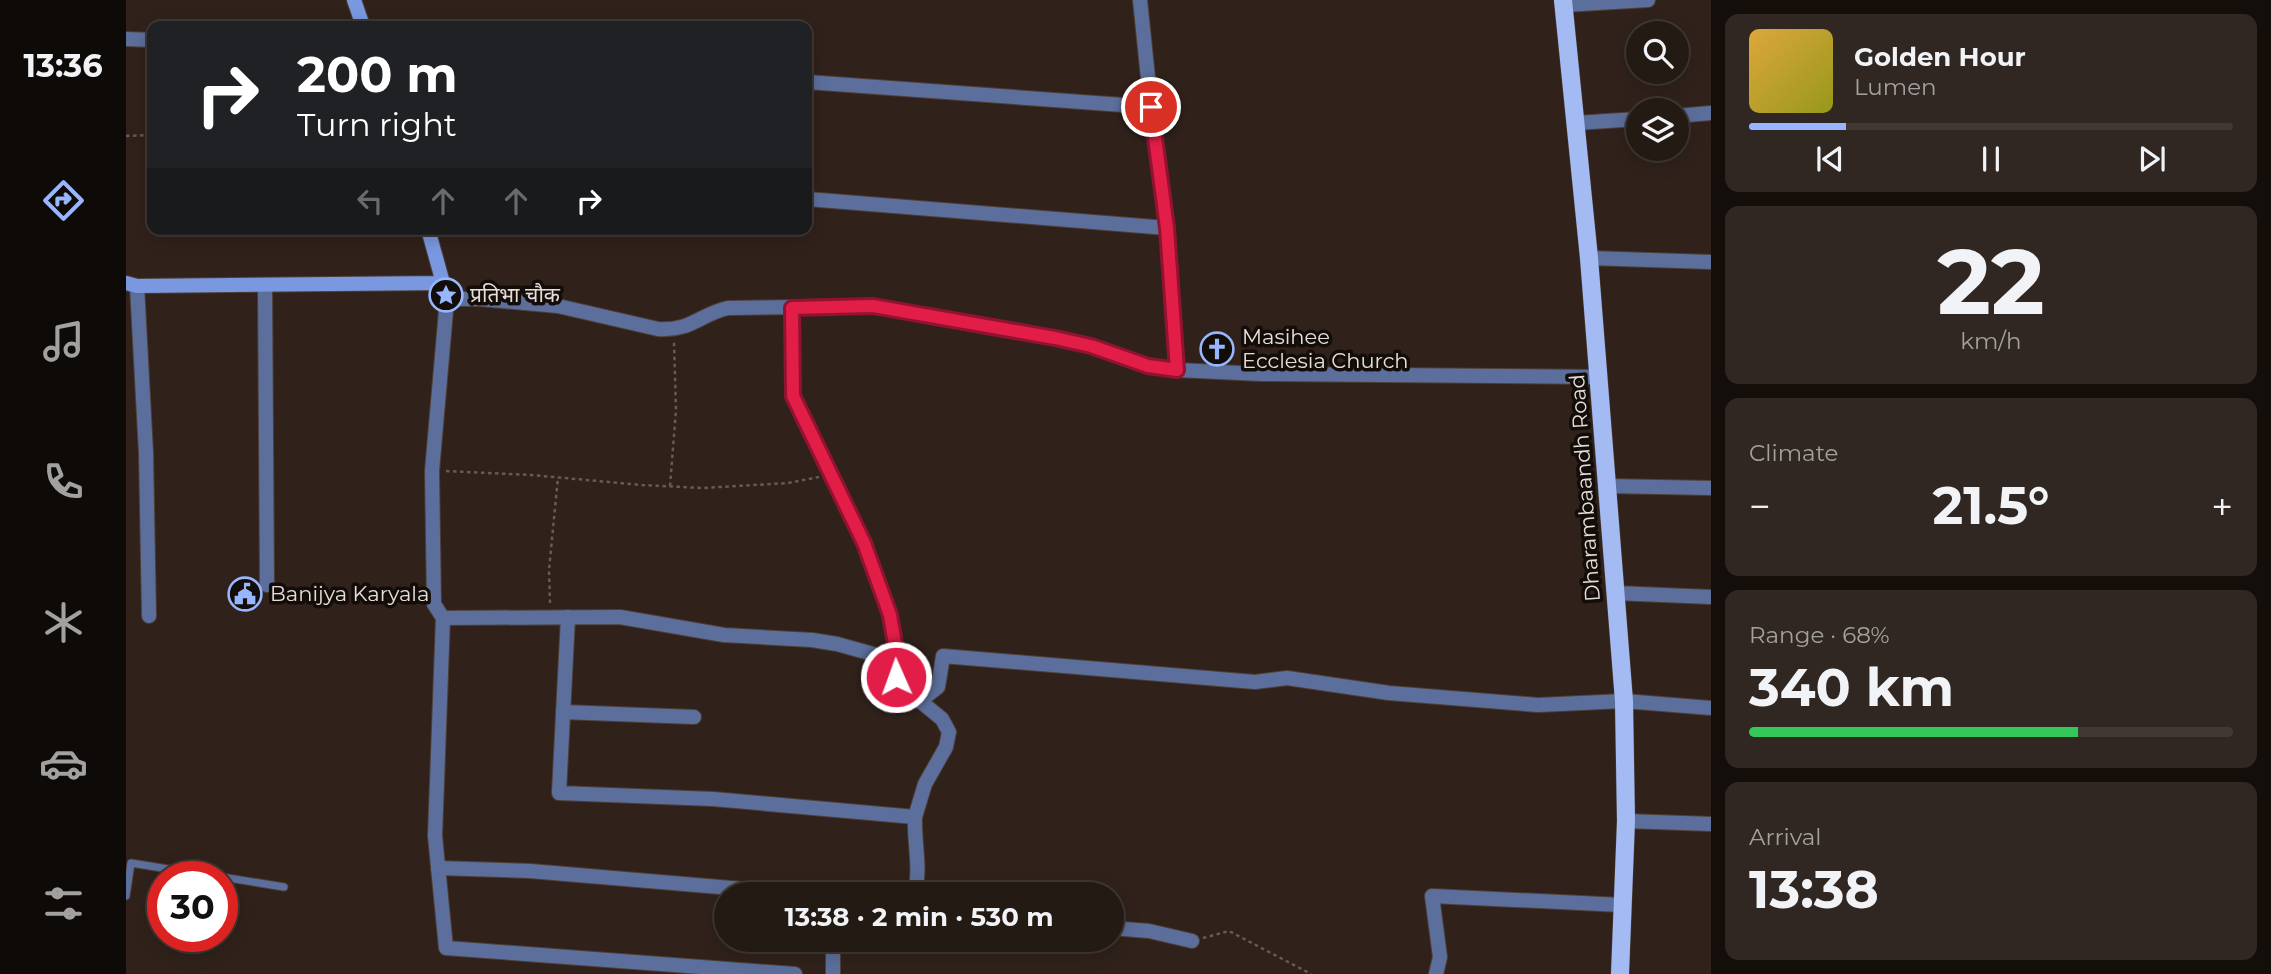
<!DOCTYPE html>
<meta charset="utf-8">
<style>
body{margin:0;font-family:Montserrat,"Noto Sans Devanagari",sans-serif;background:#302722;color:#f1f3f6;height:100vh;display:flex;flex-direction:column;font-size:26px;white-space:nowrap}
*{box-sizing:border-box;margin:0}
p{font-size:23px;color:#a3a1a0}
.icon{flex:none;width:38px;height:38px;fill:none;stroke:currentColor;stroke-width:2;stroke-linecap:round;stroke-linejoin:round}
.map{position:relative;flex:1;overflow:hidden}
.details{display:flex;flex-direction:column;gap:14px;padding:14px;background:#140e0b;width:560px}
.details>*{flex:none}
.banner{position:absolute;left:21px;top:21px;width:665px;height:214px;border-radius:14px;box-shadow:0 4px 18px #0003,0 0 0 2px #413834;background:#202124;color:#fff;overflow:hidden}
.controls{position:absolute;left:1500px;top:21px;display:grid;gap:14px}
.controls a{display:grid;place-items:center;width:63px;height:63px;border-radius:50%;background:#241a14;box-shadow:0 4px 18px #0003,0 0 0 2px #413834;font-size:35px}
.speed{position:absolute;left:21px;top:861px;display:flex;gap:14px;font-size:35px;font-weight:700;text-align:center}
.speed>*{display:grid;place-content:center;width:91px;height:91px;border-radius:50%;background:#241a14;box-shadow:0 4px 18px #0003,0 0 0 2px #413834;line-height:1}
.speed .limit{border:10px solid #d22;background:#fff;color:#111}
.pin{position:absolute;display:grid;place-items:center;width:60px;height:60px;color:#fff;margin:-30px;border:4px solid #fff;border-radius:50%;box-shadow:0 2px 7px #0007}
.me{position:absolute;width:77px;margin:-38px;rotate:358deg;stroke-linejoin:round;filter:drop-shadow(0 0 5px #0008)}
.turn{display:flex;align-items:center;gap:24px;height:147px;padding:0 35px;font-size:32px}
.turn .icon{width:91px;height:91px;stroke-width:2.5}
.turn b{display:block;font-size:49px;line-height:60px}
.lanes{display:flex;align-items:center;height:66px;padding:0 35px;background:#0003;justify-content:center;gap:35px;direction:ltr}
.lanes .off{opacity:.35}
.big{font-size:52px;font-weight:700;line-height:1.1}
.details .widget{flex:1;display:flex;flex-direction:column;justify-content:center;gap:10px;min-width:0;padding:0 24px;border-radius:14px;background:#302722}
.details .dial{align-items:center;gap:0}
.dial b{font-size:91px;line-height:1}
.song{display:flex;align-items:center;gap:21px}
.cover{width:84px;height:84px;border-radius:10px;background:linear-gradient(135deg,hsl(40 70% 55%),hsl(60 70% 35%))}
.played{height:7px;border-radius:4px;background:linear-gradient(90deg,#97b6fd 20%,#413834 20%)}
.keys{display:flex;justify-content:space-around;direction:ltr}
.heat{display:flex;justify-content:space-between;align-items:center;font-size:38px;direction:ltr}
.charge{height:10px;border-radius:5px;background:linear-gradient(90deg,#34c759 68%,#413834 0)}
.trip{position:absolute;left:588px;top:882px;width:410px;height:70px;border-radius:35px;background:#241a14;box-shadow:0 4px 18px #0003,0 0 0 2px #413834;font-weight:700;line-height:70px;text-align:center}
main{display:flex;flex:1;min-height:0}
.menu{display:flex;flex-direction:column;width:126px;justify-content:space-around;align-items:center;background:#0e0a08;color:#a3a1a0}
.menu .icon{width:49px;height:49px}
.menu .active{color:#97b6fd}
.menu b{font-size:32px;color:#f1f3f6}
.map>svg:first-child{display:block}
</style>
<main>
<nav class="menu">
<b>13:36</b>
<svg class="icon active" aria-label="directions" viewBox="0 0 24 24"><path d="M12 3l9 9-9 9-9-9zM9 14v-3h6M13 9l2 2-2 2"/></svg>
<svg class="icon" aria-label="music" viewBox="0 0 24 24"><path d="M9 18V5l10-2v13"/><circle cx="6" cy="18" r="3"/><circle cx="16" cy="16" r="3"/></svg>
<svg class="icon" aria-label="phone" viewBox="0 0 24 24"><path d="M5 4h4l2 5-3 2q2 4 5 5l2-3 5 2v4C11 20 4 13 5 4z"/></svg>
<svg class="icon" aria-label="climate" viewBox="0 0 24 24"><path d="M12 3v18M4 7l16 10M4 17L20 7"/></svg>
<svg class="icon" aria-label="car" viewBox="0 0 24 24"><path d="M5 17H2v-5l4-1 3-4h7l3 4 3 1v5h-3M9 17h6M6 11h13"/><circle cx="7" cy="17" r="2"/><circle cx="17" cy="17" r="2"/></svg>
<svg class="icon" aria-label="filters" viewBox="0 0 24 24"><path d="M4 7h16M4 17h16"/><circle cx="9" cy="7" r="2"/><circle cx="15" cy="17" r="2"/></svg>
</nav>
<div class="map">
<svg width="1585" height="974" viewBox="0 0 1585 974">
<rect width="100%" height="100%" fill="#30221b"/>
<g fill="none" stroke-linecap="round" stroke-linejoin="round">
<defs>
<g id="lane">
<polyline points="96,877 158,887"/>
<polyline points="0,896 5,863 92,877"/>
</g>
<g id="street">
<polyline points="1014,0 1025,107 1041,228 1051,370"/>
<polyline points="1438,5 1522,0"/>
<polyline points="0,39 26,40"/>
<polyline points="681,82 1025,107"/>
<polyline points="1550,116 1585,113"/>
<polyline points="1450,123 1512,119"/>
<polyline points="681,199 1041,228"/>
<polyline points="1463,258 1585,262"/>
<polyline points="11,286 20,453 23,616"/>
<polyline points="139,286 141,585"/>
<polyline points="319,292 321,299 306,471 308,604 317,618 309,836 320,948 669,974"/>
<path d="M321,299H354L432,306L532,329C566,331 572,315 602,308L747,306L929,338L965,346L1022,366L1051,370L1135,374L1474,377"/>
<polyline points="666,308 667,396 738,543 764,615 769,644 767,666 770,677 780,699 794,701 812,687 817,656 1129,682 1161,678 1263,693 1412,705 1498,701 1585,708"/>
<polyline points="1481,486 1585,488"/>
<polyline points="1489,593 1585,597"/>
<path d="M442,617L433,793L587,799L789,817C788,844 795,867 789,894"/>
<polyline points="317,618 494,617 598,635 686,640 711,644 747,654 767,666"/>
<polyline points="437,712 568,717"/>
<polyline points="789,817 799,784 820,747 823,732 816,719 794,701"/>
<polyline points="1500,821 1585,824"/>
<polyline points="312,868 404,871 677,894"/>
<polyline points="985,928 1023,931 1066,941"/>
<polyline points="707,974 707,940"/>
<polyline points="1310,974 1314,957 1306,896 1496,905"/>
</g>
<g id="secondary">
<polyline points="228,0 237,26"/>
<polyline points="0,283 11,286 317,283 302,229"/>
</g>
<polyline id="primary" points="1437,0 1463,258 1498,701 1500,821 1494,974"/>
</defs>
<!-- lane casing -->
<use href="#lane" stroke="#4d4039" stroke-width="9"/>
<!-- street casing -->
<use href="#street" stroke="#4d4039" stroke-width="16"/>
<!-- secondary casing -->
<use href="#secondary" stroke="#4d4039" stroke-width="16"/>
<!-- primary casing -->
<use href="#primary" stroke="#4d4039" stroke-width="19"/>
<!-- path -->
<g stroke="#675b54" stroke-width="2.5" stroke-dasharray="3.5 3.5" stroke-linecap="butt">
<polyline points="0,136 26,135"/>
<polyline points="320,471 405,475 516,485 577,488 662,483 693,477"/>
<polyline points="544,486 550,410 548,342"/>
<polyline points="424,603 423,570 432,477"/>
<polyline points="1077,938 1103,931 1185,974"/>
</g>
<!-- lane -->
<use href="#lane" stroke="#5c6f9c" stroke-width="7"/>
<!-- street -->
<use href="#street" stroke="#5c6f9c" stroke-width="14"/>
<!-- secondary -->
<use href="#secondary" stroke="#7a98e0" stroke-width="14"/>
<!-- primary -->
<use href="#primary" stroke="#a3bbf2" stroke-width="18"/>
</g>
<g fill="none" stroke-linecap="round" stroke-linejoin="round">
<defs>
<polyline id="route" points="770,677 767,666 769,644 764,615 738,543 667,396 666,308 747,306 929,338 965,346 1022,366 1051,370 1041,228 1025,107"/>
</defs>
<!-- route casing -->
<use href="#route" stroke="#92132f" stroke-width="18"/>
<!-- route -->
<use href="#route" stroke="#e11d48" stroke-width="12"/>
</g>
<!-- icons -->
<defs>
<symbol id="sight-ring" viewBox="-11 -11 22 22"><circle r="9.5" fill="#130d0a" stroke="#97b6fd" stroke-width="1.5"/><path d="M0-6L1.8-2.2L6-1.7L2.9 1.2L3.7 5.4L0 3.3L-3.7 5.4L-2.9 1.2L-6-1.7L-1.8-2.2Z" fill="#97b6fd"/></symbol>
<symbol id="church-ring" viewBox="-11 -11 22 22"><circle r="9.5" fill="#130d0a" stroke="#97b6fd" stroke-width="1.5"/><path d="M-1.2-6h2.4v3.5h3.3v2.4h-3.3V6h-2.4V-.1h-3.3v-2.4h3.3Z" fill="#97b6fd"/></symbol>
<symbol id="civic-ring" viewBox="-11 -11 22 22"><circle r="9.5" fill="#130d0a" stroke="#97b6fd" stroke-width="1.5"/><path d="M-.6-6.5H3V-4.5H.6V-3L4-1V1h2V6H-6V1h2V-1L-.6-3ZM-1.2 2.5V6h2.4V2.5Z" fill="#97b6fd"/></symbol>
</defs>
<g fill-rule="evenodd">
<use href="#sight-ring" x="301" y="276" width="38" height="38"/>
<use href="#church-ring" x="1072" y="330" width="38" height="38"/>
<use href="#civic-ring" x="100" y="575" width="38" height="38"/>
</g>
<g text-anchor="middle" stroke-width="7" stroke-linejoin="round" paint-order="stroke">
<!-- poi labels -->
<g font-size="21" fill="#e7ddd8" stroke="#130d0a" text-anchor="start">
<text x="344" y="302">प्रतिभा चौक</text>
<text x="1116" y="344">Masihee<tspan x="1116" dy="24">Ecclesia Church</tspan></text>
<text x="144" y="601">Banijya Karyala</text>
</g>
<!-- street labels -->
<g font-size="21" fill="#e7ddd8" stroke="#130d0a">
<text transform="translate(1459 488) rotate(-94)" y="7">Dharambaandh Road</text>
</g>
</g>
</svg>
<div class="controls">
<a><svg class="icon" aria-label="search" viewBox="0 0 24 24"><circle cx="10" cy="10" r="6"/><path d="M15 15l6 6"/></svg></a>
<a><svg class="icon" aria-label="layers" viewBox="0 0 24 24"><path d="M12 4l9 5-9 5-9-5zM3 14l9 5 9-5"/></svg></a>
</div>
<div class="speed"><div class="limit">30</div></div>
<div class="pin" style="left:1025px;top:107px;background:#d93025"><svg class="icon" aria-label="arrive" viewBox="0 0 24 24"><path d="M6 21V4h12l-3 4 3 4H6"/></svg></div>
<svg class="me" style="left:770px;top:677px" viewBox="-20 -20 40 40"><circle r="17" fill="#e11d48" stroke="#fff" stroke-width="3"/><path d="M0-11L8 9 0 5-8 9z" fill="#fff"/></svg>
<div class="trip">13:38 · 2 min · 530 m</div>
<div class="banner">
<div class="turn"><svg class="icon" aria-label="right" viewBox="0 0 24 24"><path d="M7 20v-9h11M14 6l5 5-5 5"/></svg><div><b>200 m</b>Turn right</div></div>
<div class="lanes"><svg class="icon off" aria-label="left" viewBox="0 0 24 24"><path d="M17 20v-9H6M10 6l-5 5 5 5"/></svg><svg class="icon off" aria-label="ahead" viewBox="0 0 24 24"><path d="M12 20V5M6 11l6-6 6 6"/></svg><svg class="icon off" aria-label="ahead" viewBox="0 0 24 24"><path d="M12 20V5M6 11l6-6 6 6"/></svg><svg class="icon" aria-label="right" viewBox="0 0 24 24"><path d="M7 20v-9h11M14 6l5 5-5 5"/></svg></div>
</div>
</div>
<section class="details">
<div class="widget">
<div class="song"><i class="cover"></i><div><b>Golden Hour</b><p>Lumen</p></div></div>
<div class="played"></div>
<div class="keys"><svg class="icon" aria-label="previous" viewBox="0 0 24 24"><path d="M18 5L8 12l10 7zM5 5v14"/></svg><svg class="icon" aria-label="pause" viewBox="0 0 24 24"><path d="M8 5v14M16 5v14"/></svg><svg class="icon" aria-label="next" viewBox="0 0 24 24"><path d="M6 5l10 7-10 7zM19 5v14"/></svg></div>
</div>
<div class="widget dial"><b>22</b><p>km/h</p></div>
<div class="widget"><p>Climate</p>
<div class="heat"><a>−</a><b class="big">21.5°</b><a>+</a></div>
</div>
<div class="widget"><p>Range · 68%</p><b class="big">340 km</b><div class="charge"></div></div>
<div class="widget"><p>Arrival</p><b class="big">13:38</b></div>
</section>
</main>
